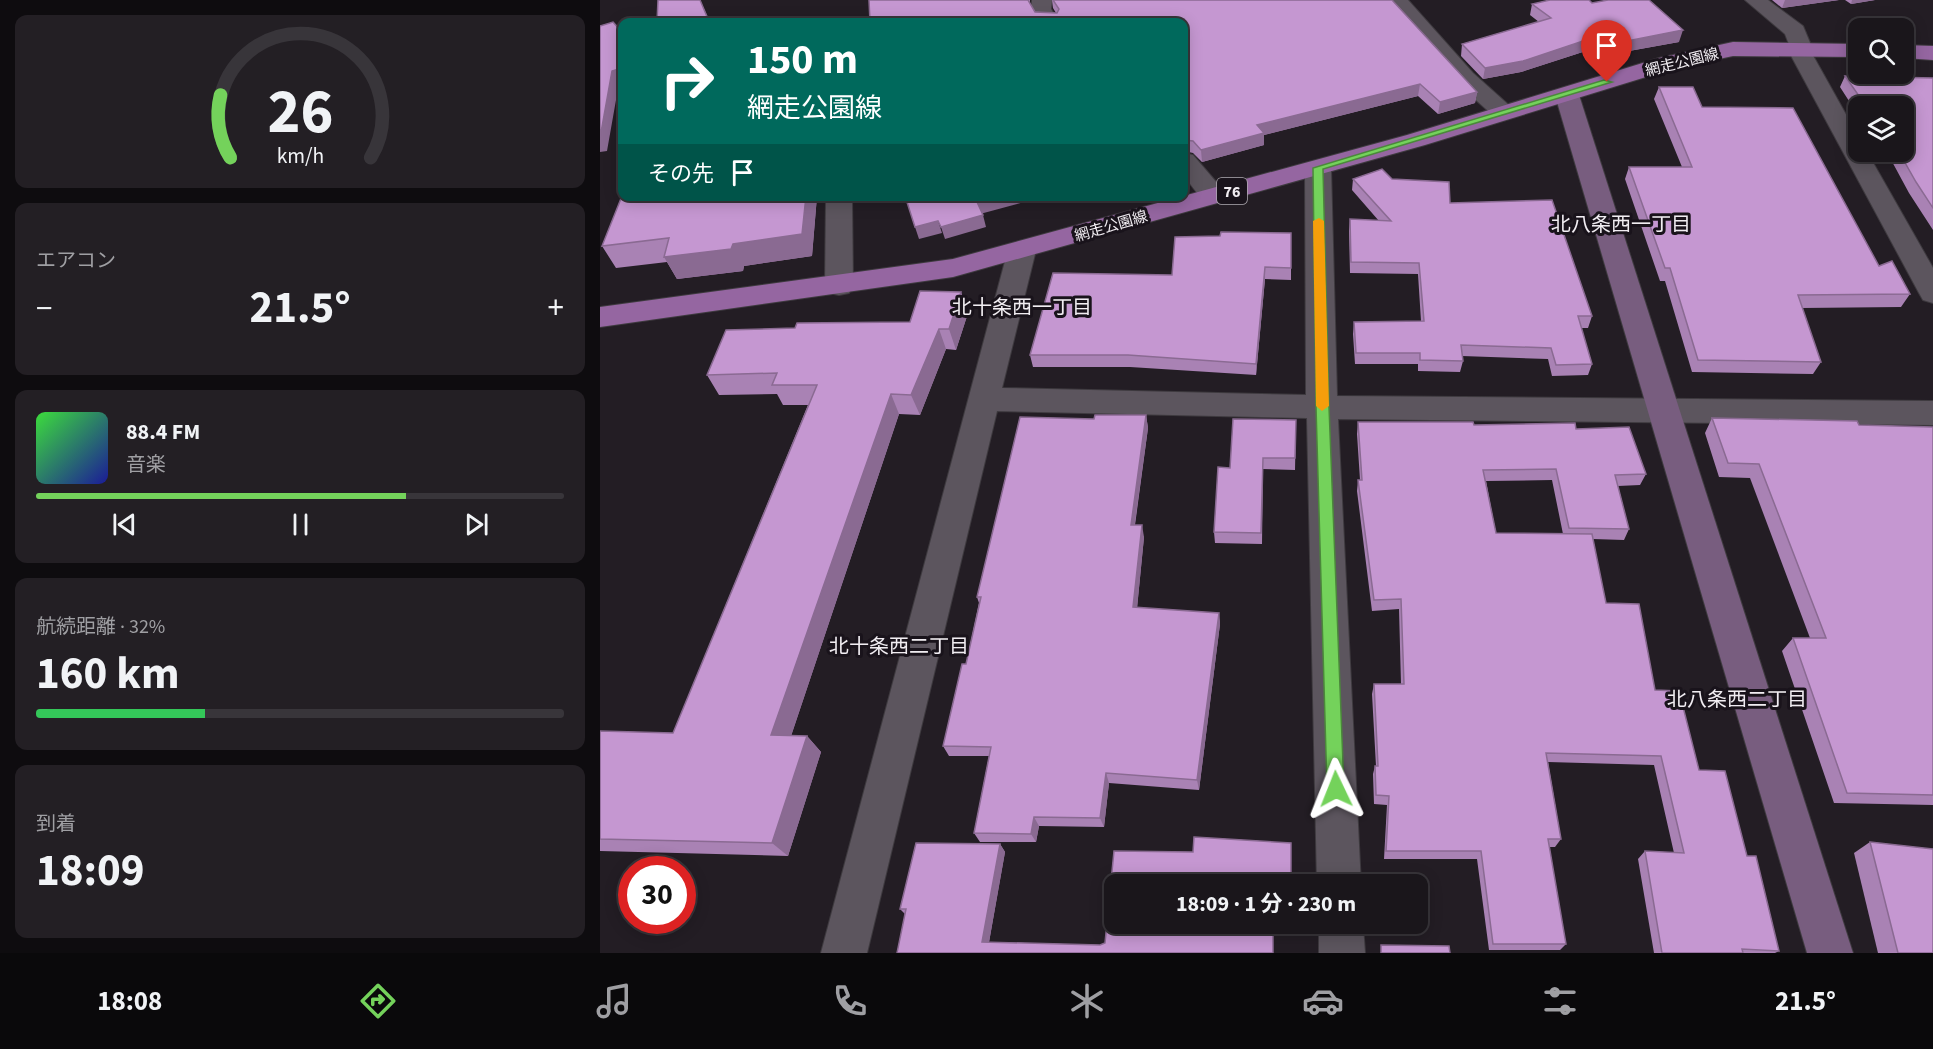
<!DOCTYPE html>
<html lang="ja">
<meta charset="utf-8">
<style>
body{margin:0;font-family:"Source Sans 3","Noto Sans JP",sans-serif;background:#231f24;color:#f1f3f6;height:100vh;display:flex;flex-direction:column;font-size:22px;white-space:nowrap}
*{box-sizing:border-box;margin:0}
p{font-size:20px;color:#9f9fa3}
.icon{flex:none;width:33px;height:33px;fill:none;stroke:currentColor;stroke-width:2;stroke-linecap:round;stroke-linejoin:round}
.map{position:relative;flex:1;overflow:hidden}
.sheet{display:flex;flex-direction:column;gap:15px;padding:15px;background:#0e0c0f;width:600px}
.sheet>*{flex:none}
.top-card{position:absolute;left:18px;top:18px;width:570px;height:183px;border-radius:12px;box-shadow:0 3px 15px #0003,0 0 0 2px #38353a;background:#00695c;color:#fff;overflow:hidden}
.controls{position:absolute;left:1248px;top:18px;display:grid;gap:12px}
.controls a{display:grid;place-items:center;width:66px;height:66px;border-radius:12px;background:#1a161b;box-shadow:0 3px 15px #0003,0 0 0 2px #38353a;font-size:30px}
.speed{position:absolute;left:18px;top:856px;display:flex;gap:12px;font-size:30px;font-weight:700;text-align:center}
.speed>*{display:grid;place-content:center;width:78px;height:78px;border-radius:50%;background:#1a161b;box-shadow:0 3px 15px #0003,0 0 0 2px #38353a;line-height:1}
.speed .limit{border:9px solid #d22;background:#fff;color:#111}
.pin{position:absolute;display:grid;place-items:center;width:51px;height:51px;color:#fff;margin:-62px -26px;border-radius:50% 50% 50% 0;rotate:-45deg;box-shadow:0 0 6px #0007}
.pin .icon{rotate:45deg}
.me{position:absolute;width:66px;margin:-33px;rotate:358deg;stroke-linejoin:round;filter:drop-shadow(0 0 4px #0008)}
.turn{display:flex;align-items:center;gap:21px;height:126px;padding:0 30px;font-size:27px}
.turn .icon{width:78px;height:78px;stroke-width:2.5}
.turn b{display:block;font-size:42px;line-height:51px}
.then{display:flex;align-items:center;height:57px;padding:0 30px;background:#0003;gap:12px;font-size:22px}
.big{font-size:45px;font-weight:700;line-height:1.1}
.sheet .widget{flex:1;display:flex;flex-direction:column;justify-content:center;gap:9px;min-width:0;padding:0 21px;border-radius:12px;background:#231f24}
.sheet .dial{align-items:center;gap:0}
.dial svg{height:156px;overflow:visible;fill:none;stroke:#38353a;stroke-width:7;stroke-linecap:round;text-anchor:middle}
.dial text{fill:#f1f3f6;stroke:none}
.song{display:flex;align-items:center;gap:18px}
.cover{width:72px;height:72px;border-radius:9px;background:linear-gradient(135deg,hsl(120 70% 55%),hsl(240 70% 35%))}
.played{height:6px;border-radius:3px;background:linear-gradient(90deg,#74d25b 70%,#38353a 70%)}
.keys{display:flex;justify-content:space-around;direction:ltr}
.heat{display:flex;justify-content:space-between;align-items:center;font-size:33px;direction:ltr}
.charge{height:9px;border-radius:4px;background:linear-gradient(90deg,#34c759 32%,#38353a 0)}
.trip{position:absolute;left:504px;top:874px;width:324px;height:60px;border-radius:12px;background:#1a161b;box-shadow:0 3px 15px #0003,0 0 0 2px #38353a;font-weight:700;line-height:60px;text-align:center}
.dock{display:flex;height:96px;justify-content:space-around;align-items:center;background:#0a090b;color:#9f9fa3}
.dock .icon{width:42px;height:42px}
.dock .selected{color:#74d25b}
.dock b{font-size:27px;color:#f1f3f6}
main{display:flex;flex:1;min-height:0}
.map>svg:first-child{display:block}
</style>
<main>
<section class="sheet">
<div class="widget dial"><svg viewBox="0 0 100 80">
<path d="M14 69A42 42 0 1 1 86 69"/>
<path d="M14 69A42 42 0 0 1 9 37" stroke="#74d25b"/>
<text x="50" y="56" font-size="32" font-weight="700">26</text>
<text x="50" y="72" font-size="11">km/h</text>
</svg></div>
<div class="widget"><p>エアコン</p>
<div class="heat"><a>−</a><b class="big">21.5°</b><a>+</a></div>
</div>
<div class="widget">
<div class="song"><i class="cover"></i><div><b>88.4 FM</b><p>音楽</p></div></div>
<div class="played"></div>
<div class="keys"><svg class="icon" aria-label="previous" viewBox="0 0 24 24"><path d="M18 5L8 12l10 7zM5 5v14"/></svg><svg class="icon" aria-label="pause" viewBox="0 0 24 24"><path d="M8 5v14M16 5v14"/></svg><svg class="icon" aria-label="next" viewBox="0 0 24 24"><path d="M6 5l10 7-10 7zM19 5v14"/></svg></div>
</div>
<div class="widget"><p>航続距離 · 32%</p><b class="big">160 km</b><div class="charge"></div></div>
<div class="widget"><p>到着</p><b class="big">18:09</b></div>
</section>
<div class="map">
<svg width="1333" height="953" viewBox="0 0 1333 953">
<rect width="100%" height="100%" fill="#231d24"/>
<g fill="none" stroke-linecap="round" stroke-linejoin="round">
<defs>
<g id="street">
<polygon points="432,0 452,0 451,9 459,22 439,22 431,9"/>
<polygon points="787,0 808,0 873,73 912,108 916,113 912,118 896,118 857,83"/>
<polygon points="1145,0 1168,0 1203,26 1213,50 1211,52 1258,136 1258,152 1267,152 1333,268 1333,303 1323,300 1319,293 1188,50 1190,47 1185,34"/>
<path d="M584,153L593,155L623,190L627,196L623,202C603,207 595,190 584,175Z"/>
<polygon points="718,160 727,163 731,168 737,396 1333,401 1333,425 738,419 761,885 717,885 707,418 397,411 267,953 221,953 408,250 412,244 422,241 432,244 436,250 402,388 706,395 705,168 709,163"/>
<polygon points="226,196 252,196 253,286 249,293 239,295 229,293 225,286"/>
<polygon points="719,924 763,924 765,953 719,953"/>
</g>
<polygon id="secondary" points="967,88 975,90 979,95 1253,953 1207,953 955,95 959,90"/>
<g id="primary">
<polygon points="1133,42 1258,44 1258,57 1133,56 1072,69 825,145 353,277 0,327 0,307 353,259 807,135 1059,58"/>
<polygon points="1304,45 1333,46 1333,60 1304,58"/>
</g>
</defs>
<!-- street casing -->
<use href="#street" stroke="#3e3a3f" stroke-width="2"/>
<!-- secondary casing -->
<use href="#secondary" stroke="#3e3a3f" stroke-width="2"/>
<!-- primary casing -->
<use href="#primary" stroke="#3e3a3f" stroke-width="2"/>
<!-- street -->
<use href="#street" fill="#5c555e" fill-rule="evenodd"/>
<!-- secondary -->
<use href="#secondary" fill="#785d7f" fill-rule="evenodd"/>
<!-- primary -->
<use href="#primary" fill="#9566a1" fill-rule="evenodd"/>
</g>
<!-- wall -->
<g fill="#a982b4" fill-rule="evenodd">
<polygon points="269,0 430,0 430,4 435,12 456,13 453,8 452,0 792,0 877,92 875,103 838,114 818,96 664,135 664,145 602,162 593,153 584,151 584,22"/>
<polygon points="1172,0 1239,0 1182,8"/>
<polygon points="1245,0 1275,0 1251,4"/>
<polygon points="992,3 1079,42 1018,53 1009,47 992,49 921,72 883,79 861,56 862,44 939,22 930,15 932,4"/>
<polygon points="1245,76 1333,78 1333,230 1309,193 1289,156 1286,158 1282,152 1304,152 1304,106 1258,106 1258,115 1240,87"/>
<polygon points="1059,87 1102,107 1279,266 1310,294 1301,307 1202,308 1221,362 1213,374 1092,372 1065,281 1060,281 1025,179 1029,167 1082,167 1054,99"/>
<polygon points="753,179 792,179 850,203 992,316 988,328 981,328 992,364 988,375 952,376 948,359 862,356 863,361 860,372 818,371 818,364 755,364 753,334 754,322 821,321 818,274 750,273 749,231 750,219 779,221 752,190"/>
<polygon points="22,196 217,196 212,256 144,266 143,271 77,279 67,262 16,268 2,246"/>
<polygon points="575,237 691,268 691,280 665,279 656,375 530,367 433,367 430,355 572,275"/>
<polygon points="361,292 368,313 356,350 346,349 320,415 299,414 191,736 207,736 221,752 188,856 0,851 0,731 73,733 208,405 183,405 177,394 119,395 107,375 195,328 310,322"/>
<polygon points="546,415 548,428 535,525 544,537 537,608 619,613 620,624 599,790 509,783 504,827 439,826 436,842 380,842 374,833 389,756 349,756 343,746 366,664 379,603 377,597 494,419"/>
<polygon points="1112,418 1259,425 1333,427 1333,805 1234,803 1182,651 1193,638 1210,638 1150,478 1119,477 1105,433"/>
<polygon points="696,420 695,470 663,469 662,544 615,543 614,532 630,468"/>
<path d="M758,422L976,429L1046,474L1040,485L1018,486L1029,529L1024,540L993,539L1006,603L1147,856L1179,951L1175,953H1054L1038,859L1045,851L1074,853L1054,765L948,762L961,839L955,847H949L966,944L960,950H889L877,859H784L787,805L774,804L773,774L775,766H776L772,694L774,684H801L799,609L772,611L757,491L758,480H760L757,434ZM952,480L963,534L896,533L886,481Z"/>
<polygon points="594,837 691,843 691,885 514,885 514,924 673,924 673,953 297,953 305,914 300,909 316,843 400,844 405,852 389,942 500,945 505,943 514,851 593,852"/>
<polygon points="1270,842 1333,953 1278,953 1254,853"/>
</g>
<!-- shaded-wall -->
<g fill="#8a6a92">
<polygon points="100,0 110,22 95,22"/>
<polygon points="1185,0 1239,0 1182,8"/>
<polygon points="1252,0 1275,0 1251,4"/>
<polygon points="1083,30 1079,42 1018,53 1022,42"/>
<polygon points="995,37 992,49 921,72 883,79 885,68"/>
<polygon points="22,68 22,82 19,83 7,151 0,152 0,138 12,71"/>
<polygon points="820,84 818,96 664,135 664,145 602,162 601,150 657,125"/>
<polygon points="877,92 875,103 838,114 840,102"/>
<polygon points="206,196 217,196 212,256 144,266 143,271 77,279 64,257"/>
<polygon points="398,196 446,196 380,214 377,202"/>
<polygon points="383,215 386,227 345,239 341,227"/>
<polygon points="338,221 342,233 319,239 315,227"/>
<polygon points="665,267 665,279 656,375 656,364"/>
<polygon points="361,292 368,313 356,350 349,329"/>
<polygon points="339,329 346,349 320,415 311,395"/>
<polygon points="291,394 299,414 186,751 171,735"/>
<polygon points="546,415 548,428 533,537 531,525"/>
<polygon points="542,525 544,537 536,619 533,607"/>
<polygon points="619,613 620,624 599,790 597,780"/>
<polygon points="207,736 221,752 188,856 172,843"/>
<polygon points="506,773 509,783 504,827 500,818"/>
<polygon points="434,817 439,826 436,842 431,834"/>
<polygon points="400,844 405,852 388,948 382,942"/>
</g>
<!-- building -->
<g fill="#c597d1" stroke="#8a6a92" stroke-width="1.5">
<polygon points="58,0 100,0 108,19 95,22 57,22"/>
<polygon points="269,0 428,0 435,12 457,13 459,9 453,0 792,0 877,92 840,102 820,84 657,125 664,133 601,150 593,141 584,140 584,22 270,22"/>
<polygon points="950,0 989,0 992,3 1008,0 1049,0 1083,30 1022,42 1012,35 995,37 923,61 885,68 862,44 951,18 932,4"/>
<polygon points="13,22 22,32 22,68 12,71 0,138 0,26"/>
<polygon points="1245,76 1333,78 1333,208 1316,182 1299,152 1304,152 1304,106 1266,106"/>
<polygon points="1059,87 1093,87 1102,107 1193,108 1279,266 1292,261 1310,294 1198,295 1221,362 1098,360 1070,268 1065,268 1029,167 1092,167"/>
<polygon points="782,169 792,179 849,182 850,203 952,200 992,316 978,316 992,364 956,365 951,348 861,345 863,361 820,360 820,353 756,353 754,322 824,321 819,263 751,262 750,219 791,221 753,179"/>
<polygon points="22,196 206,196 202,234 133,244 131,249 64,257 69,238 2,246"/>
<polygon points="305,196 398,196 377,202 383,215 341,227 338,221 315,227"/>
<polygon points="621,232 691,233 691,268 665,267 656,364 528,355 430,355 453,273 572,275 575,237 620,236"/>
<polygon points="320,291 361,292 349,329 339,329 311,395 291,394 171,735 207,736 172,843 0,839 0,731 73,733 217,385 172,385 177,373 107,375 126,330 195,328 197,323 310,322"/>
<polygon points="495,415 546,415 531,525 542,525 533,607 619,613 597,780 506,773 500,818 434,817 431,834 374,833 391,747 343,746 362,664 366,664 381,597 377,597 420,417 494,419"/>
<polygon points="1112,418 1257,421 1259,425 1333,427 1333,795 1247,793 1193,638 1226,638 1159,464 1128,463"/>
<polygon points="633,419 696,420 695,458 663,458 661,533 614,532 618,467 630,468"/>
<polygon points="758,422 873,422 874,425 975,423 976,429 1029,427 1046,474 1015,475 1029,529 969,528 956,469 883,470 896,533 992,534 1006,603 1039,604 1055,690 1079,691 1099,770 1125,771 1147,856 1156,856 1179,951 1142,949 1143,953 1062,953 1045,851 1084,853 1061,756 946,753 961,839 948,839 966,944 893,944 881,851 786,851 789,796 776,795 775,766 778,766 774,684 804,684 801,599 774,600 758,480 762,480"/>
<polygon points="594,837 691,843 691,885 514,885 514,924 673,924 673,953 297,953 306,909 300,909 316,843 400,844 382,942 500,945 505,943 514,851 593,852"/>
<polygon points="1270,842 1333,849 1333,953 1298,953"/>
<polygon points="781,945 849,946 850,953 781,953"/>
</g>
<!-- route -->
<polygon fill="#74d25b" stroke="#4b883b" stroke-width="1.5" points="1004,80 1012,82 723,169 729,407 744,789 742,795 736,798 730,795 727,789 716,407 713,168"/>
<!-- slow -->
<polygon fill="#f59e0b" points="719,218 724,221 729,406 722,411 716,406 713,221"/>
<g text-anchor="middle" stroke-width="6" stroke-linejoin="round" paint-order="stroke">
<!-- far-street labels -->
<g font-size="15" fill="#f1edf2" stroke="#19131b">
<text transform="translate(1082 62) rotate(-14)" y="5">網走公園線</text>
<text transform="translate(511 226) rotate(-16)" y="5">網走公園線</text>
</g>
<!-- shield labels -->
<rect fill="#19131b" stroke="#b0acb2" stroke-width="1.5" x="617" y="178" width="30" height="26" rx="4.5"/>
<g font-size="16" font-weight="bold" fill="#f1edf2">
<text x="632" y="197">76</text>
</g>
<!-- neighbourhood labels -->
<g font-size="20" fill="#f1edf2" stroke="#19131b">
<text x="1021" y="231">北八条西一丁目</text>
<text x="422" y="314">北十条西一丁目</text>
<text x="299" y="653">北十条西二丁目</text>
<text x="1137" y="706">北八条西二丁目</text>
</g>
</g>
</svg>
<div class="controls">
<a><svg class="icon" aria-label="search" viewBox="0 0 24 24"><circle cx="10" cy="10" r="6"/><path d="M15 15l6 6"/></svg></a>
<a><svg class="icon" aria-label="layers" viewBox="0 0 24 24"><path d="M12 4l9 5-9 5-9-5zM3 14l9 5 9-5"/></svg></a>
</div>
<div class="speed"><div class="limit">30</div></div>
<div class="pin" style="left:1007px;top:82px;background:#d93025"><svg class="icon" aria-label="arrive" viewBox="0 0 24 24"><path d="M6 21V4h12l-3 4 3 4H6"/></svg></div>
<svg class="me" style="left:736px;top:789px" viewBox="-20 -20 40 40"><path d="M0-17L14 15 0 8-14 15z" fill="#74d25b" stroke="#fff" stroke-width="4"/></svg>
<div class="trip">18:09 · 1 分 · 230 m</div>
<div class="top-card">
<div class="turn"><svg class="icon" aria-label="right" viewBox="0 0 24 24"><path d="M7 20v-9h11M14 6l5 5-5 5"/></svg><div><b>150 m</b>網走公園線</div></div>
<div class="then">その先<svg class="icon" aria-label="arrive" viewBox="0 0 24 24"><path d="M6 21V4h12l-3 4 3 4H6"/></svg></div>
</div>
</div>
</main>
<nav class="dock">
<b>18:08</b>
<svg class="icon selected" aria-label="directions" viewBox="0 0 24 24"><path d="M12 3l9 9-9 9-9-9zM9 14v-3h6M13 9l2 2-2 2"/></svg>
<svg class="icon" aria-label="music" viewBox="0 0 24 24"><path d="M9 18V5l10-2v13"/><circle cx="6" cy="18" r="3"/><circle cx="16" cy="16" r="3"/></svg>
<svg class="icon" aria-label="phone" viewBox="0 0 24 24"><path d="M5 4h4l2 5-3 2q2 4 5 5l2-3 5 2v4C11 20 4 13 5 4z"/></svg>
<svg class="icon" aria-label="climate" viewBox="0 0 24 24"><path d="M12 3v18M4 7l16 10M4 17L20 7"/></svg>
<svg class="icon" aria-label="car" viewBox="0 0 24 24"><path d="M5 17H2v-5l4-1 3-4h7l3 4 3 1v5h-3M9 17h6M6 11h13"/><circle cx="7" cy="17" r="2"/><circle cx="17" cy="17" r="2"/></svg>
<svg class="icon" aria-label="filters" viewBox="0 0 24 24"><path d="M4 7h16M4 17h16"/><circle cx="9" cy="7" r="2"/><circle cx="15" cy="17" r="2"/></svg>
<b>21.5°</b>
</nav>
